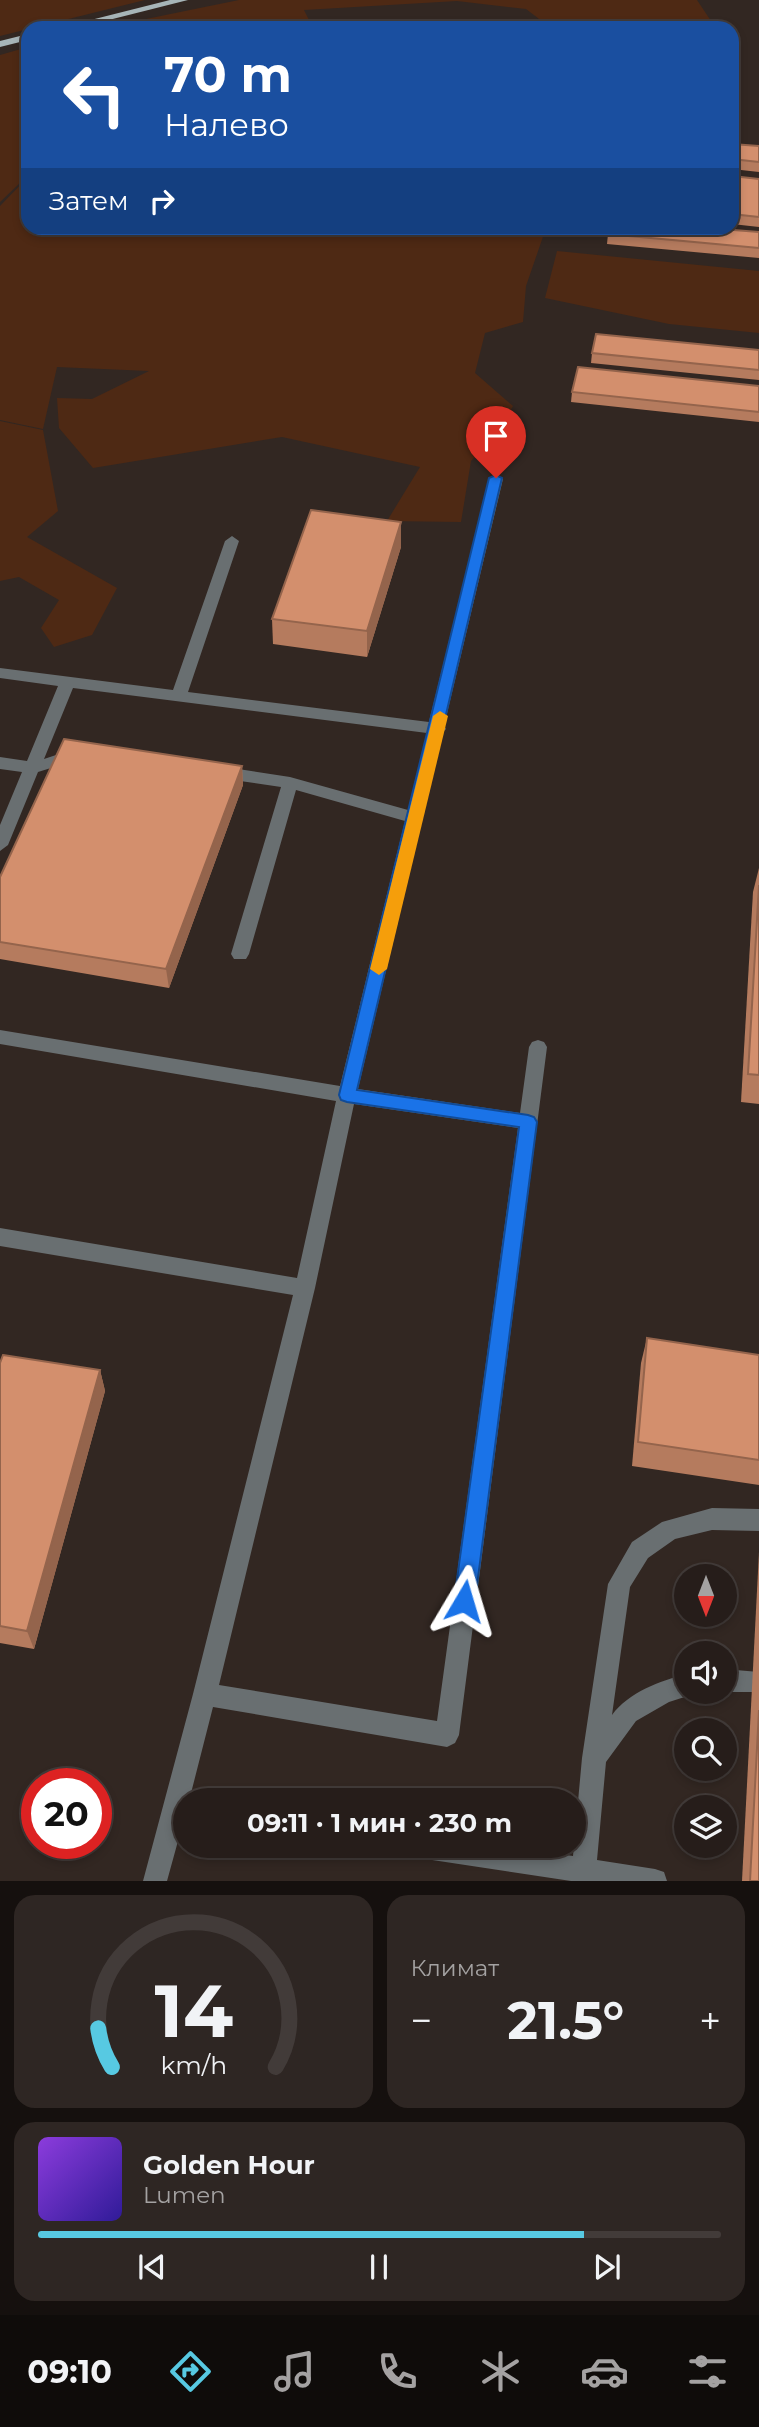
<!DOCTYPE html>
<html lang="ru">
<meta charset="utf-8">
<style>
body{margin:0;font-family:Montserrat,sans-serif;background:#2e2623;color:#f1f3f6;height:100vh;display:flex;flex-direction:column;font-size:26px;white-space:nowrap}
*{box-sizing:border-box;margin:0}
p{font-size:23px;color:#a4a2a2}
.icon{flex:none;width:38px;height:38px;fill:none;stroke:currentColor;stroke-width:2;stroke-linecap:round;stroke-linejoin:round}
.map{position:relative;height:1881px;overflow:hidden}
.side{display:flex;flex-direction:column;gap:14px;padding:14px;background:#15100e;flex:1}
.side>*{flex:none}
.top-card{position:absolute;left:21px;top:21px;width:718px;height:214px;border-radius:21px;box-shadow:0 4px 10px #0003,0 0 0 2px #423b39;background:#1a4fa0;color:#fff;overflow:hidden}
.needle{width:46px;rotate:180deg}
.tools{position:absolute;left:674px;top:1564px;display:grid;gap:14px}
.tools a{display:grid;place-items:center;width:63px;height:63px;border-radius:50%;background:#261d1a;box-shadow:0 4px 10px #0003,0 0 0 2px #423b39;font-size:35px}
.speed{position:absolute;left:21px;top:1768px;display:flex;gap:14px;font-size:35px;font-weight:700;text-align:center}
.speed>*{display:grid;place-content:center;width:91px;height:91px;border-radius:50%;background:#261d1a;box-shadow:0 4px 10px #0003,0 0 0 2px #423b39;line-height:1}
.speed .limit{border:10px solid #d22;background:#fff;color:#111}
.pin{position:absolute;display:grid;place-items:center;width:60px;height:60px;color:#fff;margin:-72px -30px;border-radius:50% 50% 50% 0;rotate:-45deg;box-shadow:0 0 7px #0007}
.pin .icon{rotate:45deg}
.me{position:absolute;width:77px;margin:-38px;rotate:7deg;stroke-linejoin:round;filter:drop-shadow(0 0 5px #0008)}
.turn{display:flex;align-items:center;gap:24px;height:147px;padding:0 28px;font-size:32px}
.turn .icon{width:91px;height:91px;stroke-width:2.5}
.turn b{display:block;font-size:49px;line-height:60px}
.then{display:flex;align-items:center;height:66px;padding:0 28px;background:#0003;gap:14px;font-size:26px}
.big{font-size:52px;font-weight:700;line-height:1.1}
.side .card{flex:1;display:flex;flex-direction:column;justify-content:center;gap:10px;min-width:0;padding:0 24px;border-radius:21px;background:#2e2623}
.side .dial{align-items:center;gap:0}
.dial svg{height:182px;overflow:visible;fill:none;stroke:#423b39;stroke-width:7;stroke-linecap:round;text-anchor:middle}
.dial text{fill:#f1f3f6;stroke:none}
.song{display:flex;align-items:center;gap:21px}
.cover{width:84px;height:84px;border-radius:10px;background:linear-gradient(135deg,hsl(270 70% 55%),hsl(250 70% 35%))}
.played{height:7px;border-radius:4px;background:linear-gradient(90deg,#57c9e2 80%,#423b39 80%)}
.keys{display:flex;justify-content:space-around;direction:ltr}
.heat{display:flex;justify-content:space-between;align-items:center;font-size:38px;direction:ltr}
.side .tiles{flex:1;display:grid;gap:14px;grid-template-columns:1fr 1fr}
.card:last-child{grid-column:span 2}
.trip{position:absolute;left:173px;top:1788px;width:413px;height:70px;border-radius:35px;background:#261d1a;box-shadow:0 4px 10px #0003,0 0 0 2px #423b39;font-weight:700;line-height:70px;text-align:center}
.dock{display:flex;height:112px;justify-content:space-around;align-items:center;background:#0f0c0a;color:#a4a2a2}
.dock .icon{width:49px;height:49px}
.dock .on{color:#57c9e2}
.dock b{font-size:32px;color:#f1f3f6}
.map>svg:first-child{display:block}
</style>
<div class="map">
<svg width="759" height="1881" viewBox="0 0 759 1881">
<rect width="100%" height="100%" fill="#322722"/>
<!-- green -->
<g fill="#4e2914">
<polygon points="0,0 145,0 0,36"/>
<polygon points="239,0 697,0 713,24 708,28 551,28 526,9 457,1 304,10 313,28 102,28"/>
<polygon points="28,47 28,170 22,181 0,202 0,55"/>
<polygon points="28,177 28,228 546,228 526,286 523,322 485,333 475,373 513,406 502,427 471,461 461,522 387,521 420,467 282,437 93,468 59,428 57,398 92,399 149,371 57,367 43,429 0,420 0,206"/>
<polygon points="557,251 759,271 759,333 669,324 545,298"/>
<polygon points="0,421 43,430 58,511 27,537 117,588 92,635 54,647 41,628 59,600 19,577 0,581"/>
</g>
<g fill="none" stroke-linecap="round" stroke-linejoin="round">
<!-- service -->
<g fill="#696f71" fill-rule="evenodd">
<path d="M496,475L503,479L444,726L446,729L442,733L358,1089L520,1113L529,1047L532,1042L538,1040L544,1042L547,1047L459,1735L455,1743L447,1747L213,1707L189,1801H186V1812L167,1881H143L193,1694L293,1295L0,1246V1228L297,1278L336,1101L0,1044V1030L340,1086L405,821L296,790L249,954L246,959H234L231,954L281,787L219,778L211,772L219,766L290,777L408,810L427,733L73,688L44,759L74,749L82,755L80,759L38,772L8,845L0,851V825L22,772L0,769V757L27,761L58,686L0,678V668L173,690L225,541L232,536L239,541L188,692L429,722L489,479ZM354,1104L518,1128L437,1721L219,1685L315,1288Z"/>
<path d="M712,1508L759,1509V1531L712,1530L675,1539L648,1558L630,1587L612,1715C629,1692 660,1681 686,1674V1692H695L694,1694L669,1702L636,1721L606,1762L597,1860L655,1869L664,1872L667,1881H571L419,1858L410,1855L407,1846H504L573,1856L582,1758L608,1584L632,1542L662,1522Z"/>
<polygon points="724,1669 759,1672 759,1692 723,1692"/>
</g>
<!-- primary -->
<g fill="#a7b5b8" fill-rule="evenodd">
<polygon points="170,0 188,0 77,28 59,28"/>
<polygon points="28,34 28,40 0,47 0,41"/>
</g>
</g>
<!-- wall -->
<g fill="#b57b5e">
<polygon points="732,144 759,146 759,172 732,169"/>
<polygon points="732,176 759,179 759,227 732,224"/>
<polygon points="759,232 759,258 607,244 608,234"/>
<polygon points="759,350 759,380 591,363 592,353"/>
<polygon points="759,386 759,422 571,402 572,392"/>
<polygon points="401,522 401,547 367,657 273,644 272,619"/>
<polygon points="242,766 243,785 169,988 0,959 0,877"/>
<polygon points="759,868 759,1104 741,1102 753,892"/>
<polygon points="647,1338 759,1355 759,1485 632,1466 641,1363"/>
<polygon points="0,1363 100,1370 105,1391 34,1649 0,1643"/>
<polygon points="759,1552 759,1881 742,1881"/>
</g>
<!-- shaded-wall -->
<g fill="#94644c">
<polygon points="401,522 401,547 367,657 367,631"/>
<polygon points="242,766 243,785 169,988 166,969"/>
<polygon points="100,1370 105,1391 34,1649 27,1631"/>
</g>
<!-- building -->
<g fill="#d38f6d" stroke="#94644c" stroke-width="2">
<polygon points="732,144 759,146 759,162 732,159"/>
<polygon points="732,176 759,179 759,217 732,214"/>
<polygon points="609,228 708,228 759,232 759,248 608,234"/>
<polygon points="596,334 759,350 759,370 592,353"/>
<polygon points="578,367 759,386 759,412 572,392"/>
<polygon points="311,510 401,522 367,631 272,619"/>
<polygon points="64,739 242,766 166,969 0,942 0,877"/>
<polygon points="759,885 759,1075 748,1074"/>
<polygon points="647,1338 759,1355 759,1460 638,1442"/>
<polygon points="3,1355 100,1370 27,1631 0,1626 0,1363"/>
<polygon points="759,1710 759,1881 750,1881"/>
</g>
<!-- route -->
<polygon fill="#1a73e8" stroke="#114b97" stroke-width="2" points="496,475 502,478 357,1090 528,1115 534,1117 537,1122 475,1601 472,1609 464,1612 457,1609 454,1601 519,1127 347,1102 341,1100 339,1095 489,478"/>
<!-- slow -->
<polygon fill="#f59e0b" points="440,711 448,716 387,969 379,975 370,969 433,716"/>
</svg>
<div class="tools">
<a><svg class="needle" viewBox="-14 -14 28 28"><path d="M0-13l5 13h-10z" fill="#e53935"/><path d="M0 13l5-13h-10z" fill="#a4a2a2"/></svg></a>
<a><svg class="icon" aria-label="sound" viewBox="0 0 24 24"><path d="M4 9h4l5-4v14l-5-4H4zM17 9q2 3 0 6"/></svg></a>
<a><svg class="icon" aria-label="search" viewBox="0 0 24 24"><circle cx="10" cy="10" r="6"/><path d="M15 15l6 6"/></svg></a>
<a><svg class="icon" aria-label="layers" viewBox="0 0 24 24"><path d="M12 4l9 5-9 5-9-5zM3 14l9 5 9-5"/></svg></a>
</div>
<div class="speed"><div class="limit">20</div></div>
<div class="pin" style="left:496px;top:478px;background:#d93025"><svg class="icon" aria-label="arrive" viewBox="0 0 24 24"><path d="M6 21V4h12l-3 4 3 4H6"/></svg></div>
<svg class="me" style="left:464px;top:1601px" viewBox="-20 -20 40 40"><path d="M0-17L14 15 0 8-14 15z" fill="#1a73e8" stroke="#fff" stroke-width="4"/></svg>
<div class="trip">09:11 · 1 мин · 230 m</div>
<div class="top-card">
<div class="turn"><svg class="icon" aria-label="left" viewBox="0 0 24 24"><path d="M17 20v-9H6M10 6l-5 5 5 5"/></svg><div><b>70 m</b>Налево</div></div>
<div class="then">Затем<svg class="icon" aria-label="right" viewBox="0 0 24 24"><path d="M7 20v-9h11M14 6l5 5-5 5"/></svg></div>
</div>
</div>
<section class="side">
<div class="tiles">
<div class="card dial"><svg viewBox="0 0 100 80">
<path d="M14 69A42 42 0 1 1 86 69"/>
<path d="M14 69A42 42 0 0 1 8 52" stroke="#57c9e2"/>
<text x="50" y="56" font-size="32" font-weight="700">14</text>
<text x="50" y="72" font-size="11">km/h</text>
</svg></div>
<div class="card"><p>Климат</p>
<div class="heat"><a>−</a><b class="big">21.5°</b><a>+</a></div>
</div>
<div class="card">
<div class="song"><i class="cover"></i><div><b>Golden Hour</b><p>Lumen</p></div></div>
<div class="played"></div>
<div class="keys"><svg class="icon" aria-label="previous" viewBox="0 0 24 24"><path d="M18 5L8 12l10 7zM5 5v14"/></svg><svg class="icon" aria-label="pause" viewBox="0 0 24 24"><path d="M8 5v14M16 5v14"/></svg><svg class="icon" aria-label="next" viewBox="0 0 24 24"><path d="M6 5l10 7-10 7zM19 5v14"/></svg></div>
</div>
</div>
</section>
<nav class="dock">
<b>09:10</b>
<svg class="icon on" aria-label="directions" viewBox="0 0 24 24"><path d="M12 3l9 9-9 9-9-9zM9 14v-3h6M13 9l2 2-2 2"/></svg>
<svg class="icon" aria-label="music" viewBox="0 0 24 24"><path d="M9 18V5l10-2v13"/><circle cx="6" cy="18" r="3"/><circle cx="16" cy="16" r="3"/></svg>
<svg class="icon" aria-label="phone" viewBox="0 0 24 24"><path d="M5 4h4l2 5-3 2q2 4 5 5l2-3 5 2v4C11 20 4 13 5 4z"/></svg>
<svg class="icon" aria-label="climate" viewBox="0 0 24 24"><path d="M12 3v18M4 7l16 10M4 17L20 7"/></svg>
<svg class="icon" aria-label="car" viewBox="0 0 24 24"><path d="M5 17H2v-5l4-1 3-4h7l3 4 3 1v5h-3M9 17h6M6 11h13"/><circle cx="7" cy="17" r="2"/><circle cx="17" cy="17" r="2"/></svg>
<svg class="icon" aria-label="filters" viewBox="0 0 24 24"><path d="M4 7h16M4 17h16"/><circle cx="9" cy="7" r="2"/><circle cx="15" cy="17" r="2"/></svg>
</nav>
